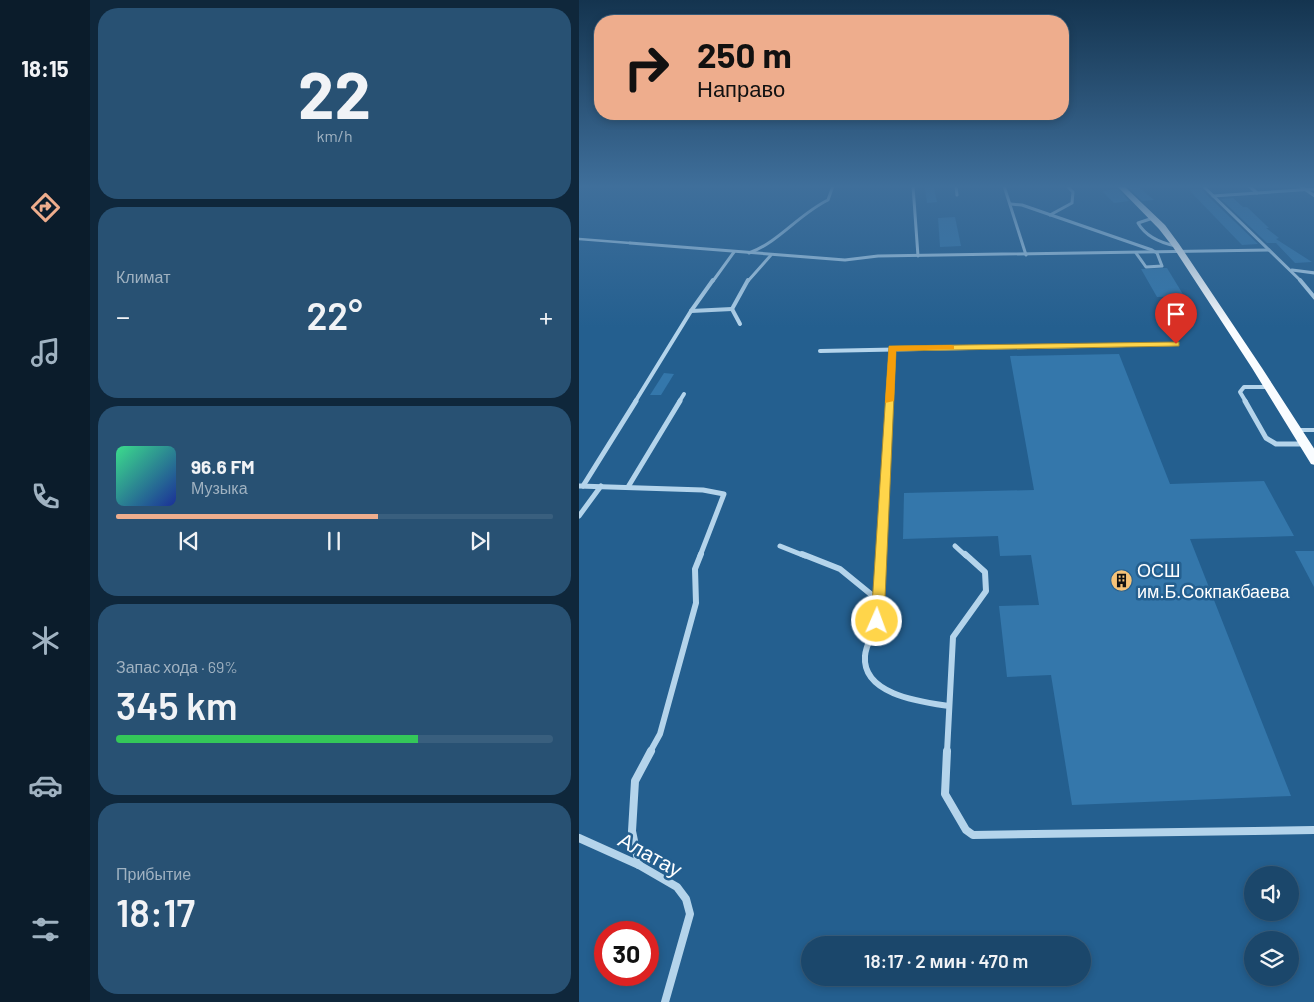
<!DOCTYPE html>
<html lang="ru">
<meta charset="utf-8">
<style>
body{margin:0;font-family:Barlow,sans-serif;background:#285173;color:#f1f3f6;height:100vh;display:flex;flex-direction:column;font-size:19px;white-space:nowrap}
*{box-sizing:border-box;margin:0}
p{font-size:16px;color:#a0b2c1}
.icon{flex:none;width:28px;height:28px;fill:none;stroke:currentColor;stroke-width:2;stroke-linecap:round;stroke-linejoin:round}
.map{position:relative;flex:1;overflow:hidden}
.details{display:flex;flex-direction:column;gap:8px;padding:8px;background:#0f273b;width:489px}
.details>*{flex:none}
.guide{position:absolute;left:15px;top:15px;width:475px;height:105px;border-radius:20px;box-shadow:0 2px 8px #0003,0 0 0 1px #395f7e;background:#eead8d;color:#111;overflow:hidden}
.fabs{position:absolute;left:665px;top:866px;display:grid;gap:10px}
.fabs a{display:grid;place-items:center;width:55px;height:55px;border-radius:50%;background:#1b476b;box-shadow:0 2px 8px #0003,0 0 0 1px #395f7e;font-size:25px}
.speed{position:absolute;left:15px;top:921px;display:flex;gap:10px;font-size:25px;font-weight:700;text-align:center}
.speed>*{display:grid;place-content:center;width:65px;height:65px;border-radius:50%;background:#1b476b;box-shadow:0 2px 8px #0003,0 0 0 1px #395f7e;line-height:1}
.speed .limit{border:8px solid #d22;background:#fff;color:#111}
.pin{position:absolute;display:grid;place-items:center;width:42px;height:42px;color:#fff;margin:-51px -21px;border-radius:50% 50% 50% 0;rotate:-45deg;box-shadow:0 0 5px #0007}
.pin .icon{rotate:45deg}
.me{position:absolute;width:55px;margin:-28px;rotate:2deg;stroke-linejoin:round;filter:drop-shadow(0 0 4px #0008)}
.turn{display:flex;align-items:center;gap:18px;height:105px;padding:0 20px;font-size:22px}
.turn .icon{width:65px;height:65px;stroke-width:2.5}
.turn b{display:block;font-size:35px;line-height:42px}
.big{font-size:38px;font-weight:600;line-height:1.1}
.details .tile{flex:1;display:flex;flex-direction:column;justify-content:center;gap:8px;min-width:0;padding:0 18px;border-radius:20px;background:#285173}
.details .dial{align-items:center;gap:0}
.dial b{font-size:65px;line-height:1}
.song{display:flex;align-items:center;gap:15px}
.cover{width:60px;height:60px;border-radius:8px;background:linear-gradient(135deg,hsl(150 70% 55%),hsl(230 70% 35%))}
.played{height:5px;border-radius:2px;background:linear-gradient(90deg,#eead8d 60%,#395f7e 60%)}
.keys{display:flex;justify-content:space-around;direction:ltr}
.heat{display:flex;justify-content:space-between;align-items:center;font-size:28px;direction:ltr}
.charge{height:8px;border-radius:4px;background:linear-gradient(90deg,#34c759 69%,#395f7e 0)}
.trip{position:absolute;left:222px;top:936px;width:290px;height:50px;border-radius:25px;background:#1b476b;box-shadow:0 2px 8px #0003,0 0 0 1px #395f7e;font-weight:600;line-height:50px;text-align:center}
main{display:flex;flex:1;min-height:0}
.menu{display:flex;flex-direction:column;width:90px;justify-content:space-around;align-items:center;background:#0b1c2b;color:#a0b2c1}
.menu .icon{width:35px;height:35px}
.menu .selected{color:#eead8d}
.menu b{font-size:22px;color:#f1f3f6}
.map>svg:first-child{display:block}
</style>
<main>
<nav class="menu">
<b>18:15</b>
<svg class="icon selected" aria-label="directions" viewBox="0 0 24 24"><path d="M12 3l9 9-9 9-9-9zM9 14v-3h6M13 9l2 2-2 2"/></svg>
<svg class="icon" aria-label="music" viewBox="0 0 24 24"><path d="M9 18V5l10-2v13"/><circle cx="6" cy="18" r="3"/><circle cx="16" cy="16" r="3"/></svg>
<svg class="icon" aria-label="phone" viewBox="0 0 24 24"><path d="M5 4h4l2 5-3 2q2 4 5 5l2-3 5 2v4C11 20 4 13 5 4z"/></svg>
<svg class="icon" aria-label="climate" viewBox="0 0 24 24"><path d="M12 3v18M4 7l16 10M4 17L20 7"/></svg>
<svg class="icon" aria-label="car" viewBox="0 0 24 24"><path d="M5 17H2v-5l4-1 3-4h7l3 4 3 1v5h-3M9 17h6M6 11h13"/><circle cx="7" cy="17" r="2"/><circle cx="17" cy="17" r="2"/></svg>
<svg class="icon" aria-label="filters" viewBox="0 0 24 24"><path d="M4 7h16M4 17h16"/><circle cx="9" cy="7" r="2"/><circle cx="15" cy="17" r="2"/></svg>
</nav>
<section class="details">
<div class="tile dial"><b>22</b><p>km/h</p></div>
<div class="tile"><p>Климат</p>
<div class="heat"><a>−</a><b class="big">22°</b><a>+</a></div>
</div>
<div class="tile">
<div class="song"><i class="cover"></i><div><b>96.6 FM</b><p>Музыка</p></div></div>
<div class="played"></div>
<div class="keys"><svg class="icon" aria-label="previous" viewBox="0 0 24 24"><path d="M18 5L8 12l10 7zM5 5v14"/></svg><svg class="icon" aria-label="pause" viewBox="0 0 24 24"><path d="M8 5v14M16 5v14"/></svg><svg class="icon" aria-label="next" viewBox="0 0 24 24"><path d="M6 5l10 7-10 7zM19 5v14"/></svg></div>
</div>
<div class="tile"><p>Запас хода · 69%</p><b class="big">345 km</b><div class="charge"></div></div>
<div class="tile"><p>Прибытие</p><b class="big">18:17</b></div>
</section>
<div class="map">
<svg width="736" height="1002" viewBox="0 0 736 1002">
<rect width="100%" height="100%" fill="#245f8f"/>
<!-- building -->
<g fill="#3477ab">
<polygon points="346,188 355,188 358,202 348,203"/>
<polygon points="550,188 561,188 575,200 563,201"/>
<polygon points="539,189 550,201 535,203 523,191"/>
<polygon points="622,189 631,198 679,244 663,245 610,190"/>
<polygon points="654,198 664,207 668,207 690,228 687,228 700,238 697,239 733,262 716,263 697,243 688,243 642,199"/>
<polygon points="376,217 382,246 361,247 359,218"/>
<polygon points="585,268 588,268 605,296 578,297 562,269"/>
<polygon points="540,354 591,484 685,481 715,536 611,539 712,796 493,805 472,675 428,677 420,606 460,605 452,555 421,556 419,536 324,539 325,493 455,490 431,356"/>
<polygon points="85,373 95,374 82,395 71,395"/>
<polygon points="716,551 736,551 736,589"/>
</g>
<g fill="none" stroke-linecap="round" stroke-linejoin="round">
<!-- lane-far1 -->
<polyline stroke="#b4d4eb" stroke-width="2.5" points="0,239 51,243"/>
<!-- lane -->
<polyline stroke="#b4d4eb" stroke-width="4" points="718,430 736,430"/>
<!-- street-far4 -->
<g stroke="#b4d4eb" stroke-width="3">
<polyline points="334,186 339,256"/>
<polyline points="377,186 378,195"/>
<polyline points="425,186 447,255"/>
<polyline points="624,186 722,281"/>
<polyline points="670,186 678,193"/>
<polyline points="721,186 736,196"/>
<polyline points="634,196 736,189"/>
<polyline points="432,204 443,205 573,250 578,253 583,266 567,267 557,253"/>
<polyline points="471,215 493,203 494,192 488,186"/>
<path d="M574,218L559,223C567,237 582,243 597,246"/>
<polyline points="51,243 266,260 299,256 690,250"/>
<path d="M170,253C200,242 220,214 249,200L254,186"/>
<polyline points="713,270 736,273"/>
<polyline points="134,281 155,252"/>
<polyline points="169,281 192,255"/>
</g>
<!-- street-far3 -->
<g stroke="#b4d4eb" stroke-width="4">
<polyline points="721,280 736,298"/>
<polyline points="153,309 169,280"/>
<polyline points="153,309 161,324"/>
<polyline points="112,311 153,309"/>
<polyline points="241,351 597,344"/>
<polyline points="56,402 112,311 134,280"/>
<polyline points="100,402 105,394"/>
<polyline points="310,402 313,348"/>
<polyline points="667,402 661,392 665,387 690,387"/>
</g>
<!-- street-far2 -->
<g stroke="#b4d4eb" stroke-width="5">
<polyline points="666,401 687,438 697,444 724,444"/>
<polyline points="0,486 124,490 145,494 121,556"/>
<polyline points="4,486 57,401"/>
<polyline points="49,487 101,401"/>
<polyline points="0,516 22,486"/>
<polyline points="201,546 226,556"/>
<polyline points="376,546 387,556"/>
<polyline points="302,556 310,401"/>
</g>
<!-- street-far1 -->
<g stroke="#b4d4eb" stroke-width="6">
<polyline points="223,554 261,569 299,600"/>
<path d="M302,554C300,576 301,598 298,620C296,632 287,643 286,656C283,695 343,702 370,706"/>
<polyline points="71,752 81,734 117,603 116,569 122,554"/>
<polyline points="368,752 374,637 407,591 406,572 386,554"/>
</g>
<!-- street -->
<g stroke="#b4d4eb" stroke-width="8">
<polyline points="368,751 366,794 387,830 394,835 736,830"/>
<polyline points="0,838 60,865 98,887 107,899 111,914 86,1002"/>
<polyline points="60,865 53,831 56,781 72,751"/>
</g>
<!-- primary -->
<polygon fill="#f9fcff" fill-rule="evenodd" points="538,186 545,186 586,225 600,244 683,368 736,450 736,465 732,464 673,368 594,247 580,229"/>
</g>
<!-- sky -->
<linearGradient id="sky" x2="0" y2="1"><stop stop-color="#14344f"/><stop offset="0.57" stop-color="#3f6f9b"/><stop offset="1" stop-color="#3f6f9b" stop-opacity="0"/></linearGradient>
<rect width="736" height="327" fill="url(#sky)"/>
<!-- route -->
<polygon fill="#ffd54a" stroke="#a68a30" points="597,342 600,342 600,346 317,351 305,621 303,625 294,625 292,621 310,346"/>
<!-- slow -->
<polygon fill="#f59e0b" points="372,345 375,346 375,349 317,351 315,401 306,403 310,346"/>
<!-- icons -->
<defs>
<symbol id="building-disc" viewBox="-11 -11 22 22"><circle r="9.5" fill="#f6c378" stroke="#245f8f"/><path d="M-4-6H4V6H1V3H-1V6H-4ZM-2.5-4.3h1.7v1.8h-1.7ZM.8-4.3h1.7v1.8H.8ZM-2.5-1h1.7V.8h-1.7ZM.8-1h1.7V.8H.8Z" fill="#111"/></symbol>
</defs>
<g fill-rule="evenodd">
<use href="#building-disc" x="530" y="568" width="25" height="25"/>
</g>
<g text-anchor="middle" stroke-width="5" stroke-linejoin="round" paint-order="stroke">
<!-- poi labels -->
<g font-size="18" fill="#fff" stroke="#245f8f" text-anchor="start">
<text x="558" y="577">ОСШ<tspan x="558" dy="21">им.Б.Сокпакбаева</tspan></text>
</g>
<!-- near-street labels -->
<g font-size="21" fill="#fff" stroke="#245f8f">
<text transform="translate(71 855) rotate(29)" y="7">Алатау</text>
</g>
</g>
</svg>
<div class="fabs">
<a><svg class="icon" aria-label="sound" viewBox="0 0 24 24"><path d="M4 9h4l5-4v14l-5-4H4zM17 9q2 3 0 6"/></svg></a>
<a><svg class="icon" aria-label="layers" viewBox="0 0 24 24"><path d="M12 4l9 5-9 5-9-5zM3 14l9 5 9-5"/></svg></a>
</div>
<div class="speed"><div class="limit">30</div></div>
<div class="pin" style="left:597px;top:344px;background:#d93025"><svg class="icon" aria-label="arrive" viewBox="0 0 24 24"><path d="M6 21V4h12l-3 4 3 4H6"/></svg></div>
<svg class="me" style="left:298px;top:621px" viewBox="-20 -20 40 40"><circle r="17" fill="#ffd54a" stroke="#fff" stroke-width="3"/><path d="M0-11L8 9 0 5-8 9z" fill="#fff"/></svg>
<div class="trip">18:17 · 2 мин · 470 m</div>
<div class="guide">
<div class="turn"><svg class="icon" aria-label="right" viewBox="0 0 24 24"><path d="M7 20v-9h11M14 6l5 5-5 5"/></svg><div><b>250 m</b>Направо</div></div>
</div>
</div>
</main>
